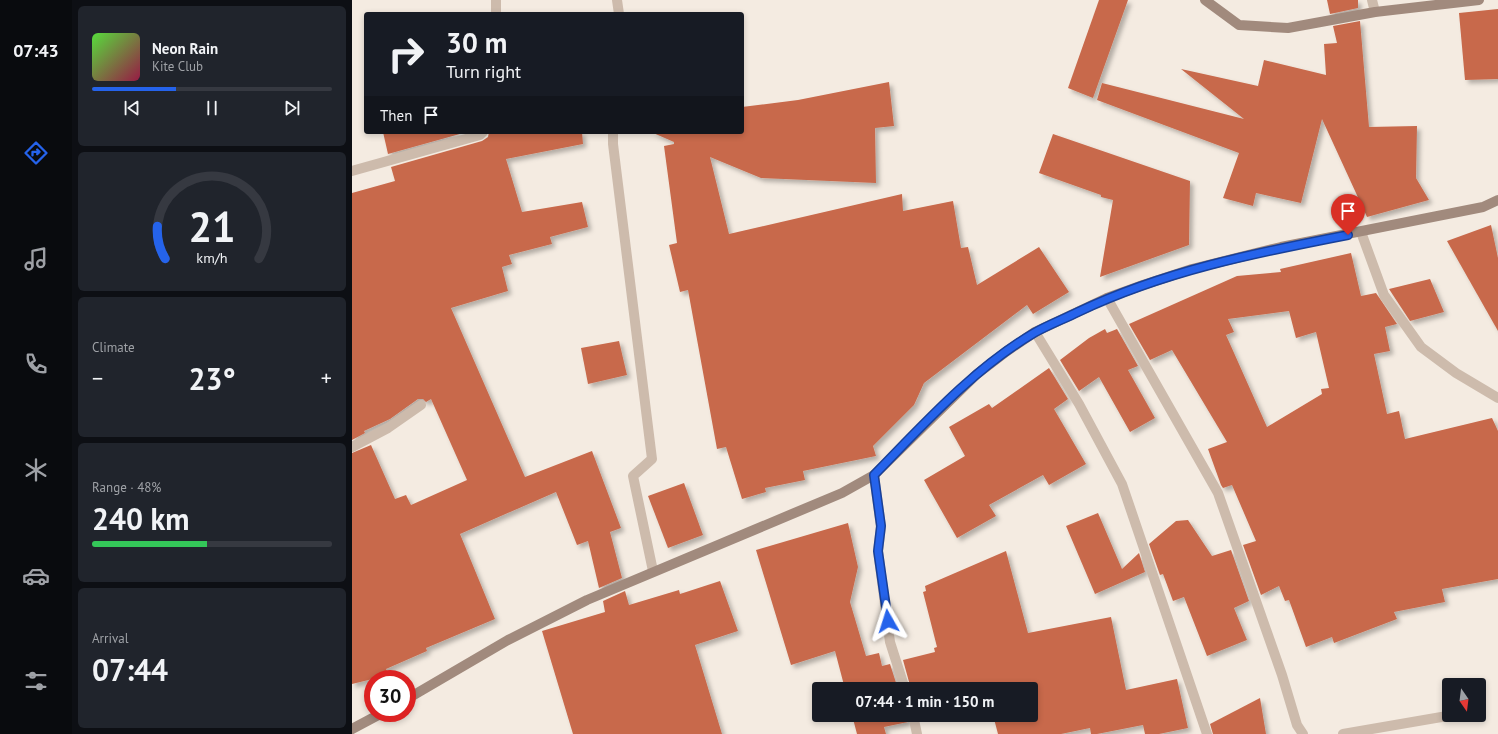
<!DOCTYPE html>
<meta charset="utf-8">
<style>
body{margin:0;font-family:"PT Sans",sans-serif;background:#20242c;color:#f1f3f6;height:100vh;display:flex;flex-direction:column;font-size:15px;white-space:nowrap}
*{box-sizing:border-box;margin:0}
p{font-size:13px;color:#9ea1a6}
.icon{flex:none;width:22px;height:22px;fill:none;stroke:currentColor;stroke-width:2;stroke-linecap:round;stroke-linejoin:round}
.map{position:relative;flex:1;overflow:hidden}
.side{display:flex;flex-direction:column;gap:6px;padding:6px;background:#0d0f14;width:280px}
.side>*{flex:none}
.hud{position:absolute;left:12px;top:12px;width:380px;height:122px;border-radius:4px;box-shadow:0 2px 6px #0003;background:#171b24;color:#f1f3f6;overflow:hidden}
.needle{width:26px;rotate:166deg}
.fabs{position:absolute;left:1090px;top:678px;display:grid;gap:8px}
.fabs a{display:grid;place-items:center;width:44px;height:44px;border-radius:4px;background:#171b24;box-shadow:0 2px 6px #0003;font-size:20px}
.speed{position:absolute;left:12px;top:670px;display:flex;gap:8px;font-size:20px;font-weight:700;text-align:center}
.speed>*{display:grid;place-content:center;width:52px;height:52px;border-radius:50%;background:#171b24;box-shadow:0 2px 6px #0003;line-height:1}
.speed .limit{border:6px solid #d22;background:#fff;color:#111}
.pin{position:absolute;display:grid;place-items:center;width:34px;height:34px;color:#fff;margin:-41px -17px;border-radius:50% 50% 50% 0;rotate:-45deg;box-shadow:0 0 4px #0007}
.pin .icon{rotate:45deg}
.me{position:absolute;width:44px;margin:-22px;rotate:354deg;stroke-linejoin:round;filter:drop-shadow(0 0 3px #0008)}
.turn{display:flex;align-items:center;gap:14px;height:84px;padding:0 16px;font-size:18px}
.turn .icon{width:52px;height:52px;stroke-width:2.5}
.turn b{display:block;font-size:28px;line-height:34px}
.then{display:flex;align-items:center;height:38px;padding:0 16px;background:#0003;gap:8px;font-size:15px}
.big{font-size:30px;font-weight:700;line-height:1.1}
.side .widget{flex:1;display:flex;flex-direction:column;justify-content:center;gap:6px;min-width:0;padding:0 14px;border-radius:6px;background:#20242c}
.side .dial{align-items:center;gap:0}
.dial svg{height:104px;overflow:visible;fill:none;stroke:#363941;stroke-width:7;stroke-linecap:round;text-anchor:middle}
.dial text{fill:#f1f3f6;stroke:none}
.song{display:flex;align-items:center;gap:12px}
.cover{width:48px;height:48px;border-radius:6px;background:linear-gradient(135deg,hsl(110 70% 55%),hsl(340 70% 35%))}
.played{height:4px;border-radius:2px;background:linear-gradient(90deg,#2563eb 35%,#363941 35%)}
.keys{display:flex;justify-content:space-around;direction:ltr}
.heat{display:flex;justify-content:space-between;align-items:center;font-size:22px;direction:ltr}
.charge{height:6px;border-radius:3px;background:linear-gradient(90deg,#34c759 48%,#363941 0)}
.trip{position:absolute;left:460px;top:682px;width:226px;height:40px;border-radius:4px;background:#171b24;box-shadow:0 2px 6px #0003;font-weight:700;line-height:40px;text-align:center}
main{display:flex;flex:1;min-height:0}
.menu{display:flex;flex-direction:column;width:72px;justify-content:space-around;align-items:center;background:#090b0e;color:#9ea1a6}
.menu .icon{width:28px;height:28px}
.menu .active{color:#2563eb}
.menu b{font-size:18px;color:#f1f3f6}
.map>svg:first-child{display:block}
</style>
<main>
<nav class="menu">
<b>07:43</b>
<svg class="icon active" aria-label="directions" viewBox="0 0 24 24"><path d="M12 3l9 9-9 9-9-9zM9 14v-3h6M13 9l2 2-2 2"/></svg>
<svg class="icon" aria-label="music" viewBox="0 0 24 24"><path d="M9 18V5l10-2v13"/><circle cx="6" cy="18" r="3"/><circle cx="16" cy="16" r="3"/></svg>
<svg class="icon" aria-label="phone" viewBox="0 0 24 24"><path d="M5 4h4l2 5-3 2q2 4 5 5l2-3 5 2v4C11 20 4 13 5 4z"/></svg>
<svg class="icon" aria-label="climate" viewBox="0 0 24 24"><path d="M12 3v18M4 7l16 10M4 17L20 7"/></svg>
<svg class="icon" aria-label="car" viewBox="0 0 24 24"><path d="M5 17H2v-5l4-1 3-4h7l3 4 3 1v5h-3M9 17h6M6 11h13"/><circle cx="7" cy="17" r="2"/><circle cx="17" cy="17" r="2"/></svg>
<svg class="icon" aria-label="filters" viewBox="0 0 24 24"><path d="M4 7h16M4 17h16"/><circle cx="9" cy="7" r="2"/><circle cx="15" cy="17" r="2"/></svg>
</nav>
<section class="side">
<div class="widget">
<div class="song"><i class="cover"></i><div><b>Neon Rain</b><p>Kite Club</p></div></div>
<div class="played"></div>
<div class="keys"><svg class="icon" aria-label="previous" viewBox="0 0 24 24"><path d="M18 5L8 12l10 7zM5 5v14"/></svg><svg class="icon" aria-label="pause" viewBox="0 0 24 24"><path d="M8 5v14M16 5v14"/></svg><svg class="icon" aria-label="next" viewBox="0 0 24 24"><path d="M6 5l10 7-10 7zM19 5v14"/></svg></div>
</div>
<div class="widget dial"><svg viewBox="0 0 100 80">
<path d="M14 69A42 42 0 1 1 86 69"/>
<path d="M14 69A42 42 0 0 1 8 44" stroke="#2563eb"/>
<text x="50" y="56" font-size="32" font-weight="700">21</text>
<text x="50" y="72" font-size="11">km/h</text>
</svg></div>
<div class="widget"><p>Climate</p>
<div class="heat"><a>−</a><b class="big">23°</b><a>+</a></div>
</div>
<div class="widget"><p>Range · 48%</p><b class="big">240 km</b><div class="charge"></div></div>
<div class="widget"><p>Arrival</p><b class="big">07:44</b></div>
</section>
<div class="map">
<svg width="1146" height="734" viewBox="0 0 1146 734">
<defs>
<filter id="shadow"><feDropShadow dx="3.5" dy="3.5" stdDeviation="2" flood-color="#0004"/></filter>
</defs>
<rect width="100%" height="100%" fill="#f4ebe1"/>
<!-- building -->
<g fill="#c8694b" fill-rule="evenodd" filter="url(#shadow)">
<polygon points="747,0 776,0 741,98 716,88"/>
<polygon points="975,0 1006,0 1006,8 978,14"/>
<polygon points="1146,9 1146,79 1113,80 1107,13"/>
<polygon points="1008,21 1017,127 1065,126 1064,178 1077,200 1015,217 970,119 949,203 904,193 901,206 871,198 887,153 745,100 750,83 892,119 829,69 906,86 912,60 974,75 972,44 985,43 981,26"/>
<polygon points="537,82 542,126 523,128 524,183 409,178 358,157 377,234 550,194 551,211 601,201 609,248 616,247 625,285 687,247 717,292 681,314 675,305 572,383 562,405 521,446 524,456 451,471 453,480 413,488 414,492 390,499 374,447 365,449 336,290 328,292 317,245 325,243 312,146 322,144 322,142 299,132 390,132 390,107 446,100"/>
<polygon points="31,132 115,132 36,154"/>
<polygon points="137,132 230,132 231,144 154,159 170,212 230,202 236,227 198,237 200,244 157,255 160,264 150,267 156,291 99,308 173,477 240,451 269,528 258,532 270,578 247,588 236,541 225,545 204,492 108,534 143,619 74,648 75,651 34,669 37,675 0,684 0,453 19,445 43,499 54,495 59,505 115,480 79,399 74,402 71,399 66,399 38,419 12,431 13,433 0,440 0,193 43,181 39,167 130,141 136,137"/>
<polygon points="701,134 838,181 837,245 748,277 761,200 749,197 749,195 687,173"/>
<polygon points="1139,225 1146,258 1146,331 1095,241"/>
<path d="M999,253L1009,296L1024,293L1045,324L1033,327L1038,351L1022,354L1035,414L1047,411L1053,439L1140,418L1146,431V579L1090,589L1093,602L1042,612L1045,619L982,643L980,637L954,647L937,600L933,601L927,586L909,595L891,545L904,541L880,485L871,488L869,485L856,449L875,442L820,350L798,360L777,324L885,276L929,272L928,269ZM937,311L944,338L964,332L977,388L969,389L970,394L915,427L874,335L882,332L876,319Z"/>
<polygon points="1078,279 1092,312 1058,321 1037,289"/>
<polygon points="753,329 755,333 765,329 786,366 776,370 803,418 778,432 747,377 727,391 708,360 737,338"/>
<polygon points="267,341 275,375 236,384 229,348"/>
<polygon points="697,368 716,399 702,409 734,464 697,485 691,475 637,505 644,516 605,538 572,480 613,456 597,427 637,404 640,408"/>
<polygon points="332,483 351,535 316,548 296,496"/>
<polygon points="746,513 770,569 787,553 793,572 743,594 714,526"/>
<polygon points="836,520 860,556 879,550 897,601 882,608 895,640 855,656 832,597 821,601 811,574 808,575 797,544 824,521"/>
<polygon points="496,523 506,567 498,602 514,656 527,653 530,666 538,664 546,689 493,689 483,651 439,665 404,550"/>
<polygon points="654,551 676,633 759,617 774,690 825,679 836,728 807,734 793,734 791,725 745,734 739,734 738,728 709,734 646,734 641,715 679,715 679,689 559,689 551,660 583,652 582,648 585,647 571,592 574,591 573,586"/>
<polygon points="368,581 386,631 343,645 370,734 221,734 190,631 253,612 251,601 273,591 277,605 327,590 328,594"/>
<polygon points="908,698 914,734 861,734 858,724"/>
<polygon points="500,715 555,715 556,722 532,727 534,734 505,734"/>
</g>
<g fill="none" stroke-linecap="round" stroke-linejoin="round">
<!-- street -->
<g stroke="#cdbbac" stroke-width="10">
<polyline points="265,0 267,14"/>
<polyline points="1020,0 1023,12"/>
<polyline points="144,14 144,0"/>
<polyline points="261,132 261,144 300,459 281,476 301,571"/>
<polyline points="0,171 128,135 131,132"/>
<polyline points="1009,232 1032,295 1069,347 1104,373 1146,398"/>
<polyline points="755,298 866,493 930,675 945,725 951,734"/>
<polyline points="683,332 727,404 770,484 855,734"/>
<polyline points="0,447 36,428 69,405"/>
<polyline points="522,475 529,527 526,551 538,642 553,689"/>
<polyline points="561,715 565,734"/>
<polyline points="991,734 1101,715"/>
</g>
<!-- secondary -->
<g stroke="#a18a7d" stroke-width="10">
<polyline points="853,0 887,25 936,28 1023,12 1127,0"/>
<polyline points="55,699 156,640 235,600 490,493 522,475 625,374 655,351 683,332 755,298 791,285 840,269 929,247 1131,207 1146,200"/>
<polyline points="0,729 30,713"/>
</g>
</g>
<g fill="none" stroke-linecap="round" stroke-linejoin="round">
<defs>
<path id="route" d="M536,621L526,551L529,526L522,475C571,425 621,369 682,333C696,325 712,319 726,312C812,271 903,253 996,235"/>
</defs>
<!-- route casing -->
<use href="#route" stroke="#184099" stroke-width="10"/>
<!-- route -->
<use href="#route" stroke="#2563eb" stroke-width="7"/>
</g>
</svg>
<div class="fabs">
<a><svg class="needle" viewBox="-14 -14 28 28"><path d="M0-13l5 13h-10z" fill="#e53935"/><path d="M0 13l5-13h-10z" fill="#9ea1a6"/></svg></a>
</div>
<div class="speed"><div class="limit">30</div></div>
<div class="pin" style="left:996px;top:235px;background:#d93025"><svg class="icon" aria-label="arrive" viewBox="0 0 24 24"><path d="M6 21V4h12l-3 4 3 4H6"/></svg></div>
<svg class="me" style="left:536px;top:621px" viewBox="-20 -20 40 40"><path d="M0-17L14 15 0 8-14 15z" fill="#2563eb" stroke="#fff" stroke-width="4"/></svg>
<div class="trip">07:44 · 1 min · 150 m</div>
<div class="hud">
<div class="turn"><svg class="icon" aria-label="right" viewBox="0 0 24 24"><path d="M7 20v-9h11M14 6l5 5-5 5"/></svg><div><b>30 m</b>Turn right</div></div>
<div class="then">Then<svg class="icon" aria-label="arrive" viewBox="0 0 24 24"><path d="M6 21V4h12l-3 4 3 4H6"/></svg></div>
</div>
</div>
</main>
